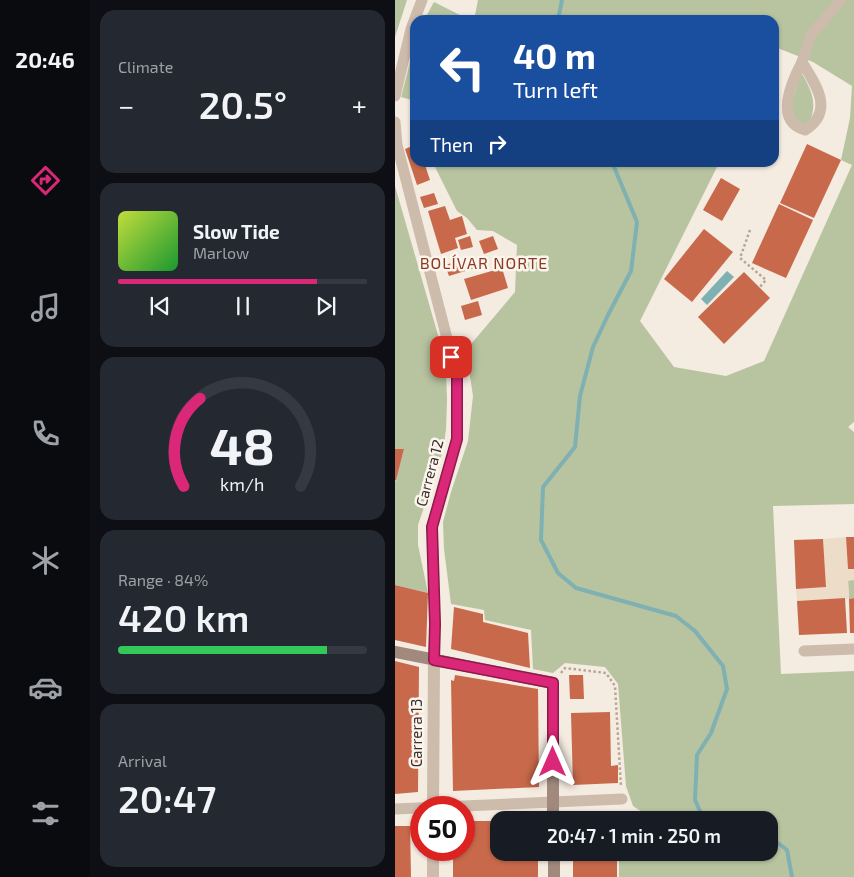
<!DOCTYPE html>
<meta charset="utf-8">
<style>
body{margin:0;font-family:"Exo 2",sans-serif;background:#242831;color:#f1f3f6;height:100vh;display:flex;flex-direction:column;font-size:19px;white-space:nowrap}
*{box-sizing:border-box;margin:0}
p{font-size:16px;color:#9ea1a6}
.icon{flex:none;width:28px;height:28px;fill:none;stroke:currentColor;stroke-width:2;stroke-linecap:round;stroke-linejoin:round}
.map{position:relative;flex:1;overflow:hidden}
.details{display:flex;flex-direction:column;gap:10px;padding:10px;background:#0d0f14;width:305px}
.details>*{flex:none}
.guide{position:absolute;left:15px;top:15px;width:369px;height:152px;border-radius:15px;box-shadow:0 1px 4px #0004;background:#1a4fa0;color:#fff;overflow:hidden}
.speed{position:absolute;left:15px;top:796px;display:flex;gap:10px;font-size:25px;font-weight:700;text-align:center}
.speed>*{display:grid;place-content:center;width:65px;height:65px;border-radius:50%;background:#171b24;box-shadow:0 1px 4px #0004;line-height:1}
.speed .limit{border:8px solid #d22;background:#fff;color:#111}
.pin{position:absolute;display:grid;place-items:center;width:42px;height:42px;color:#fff;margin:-21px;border-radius:10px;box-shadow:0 2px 8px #0006}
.me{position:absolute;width:55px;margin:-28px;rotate:0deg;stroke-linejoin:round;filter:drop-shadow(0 0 4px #0008)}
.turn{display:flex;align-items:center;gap:18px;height:105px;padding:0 20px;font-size:22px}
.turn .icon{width:65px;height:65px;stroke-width:2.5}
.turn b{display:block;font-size:35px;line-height:42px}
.then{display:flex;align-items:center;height:48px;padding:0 20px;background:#0003;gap:10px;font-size:19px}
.big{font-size:38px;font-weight:600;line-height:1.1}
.details .card{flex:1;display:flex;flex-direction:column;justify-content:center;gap:8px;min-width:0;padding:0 18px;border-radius:15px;background:#242831}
.details .dial{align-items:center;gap:0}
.dial svg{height:130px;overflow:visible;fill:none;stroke:#363941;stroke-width:7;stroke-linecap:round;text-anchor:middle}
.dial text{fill:#f1f3f6;stroke:none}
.song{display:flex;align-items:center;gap:15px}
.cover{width:60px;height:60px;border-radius:8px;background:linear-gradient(135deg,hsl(70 70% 55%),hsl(130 70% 35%))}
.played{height:5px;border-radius:2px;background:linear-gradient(90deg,#db2777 80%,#363941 80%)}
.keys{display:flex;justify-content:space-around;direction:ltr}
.heat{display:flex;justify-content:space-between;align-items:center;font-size:28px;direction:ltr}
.charge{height:8px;border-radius:4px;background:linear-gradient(90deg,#34c759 84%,#363941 0)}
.trip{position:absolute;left:95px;top:811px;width:288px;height:50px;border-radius:15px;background:#171b24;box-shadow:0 1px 4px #0004;font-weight:600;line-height:50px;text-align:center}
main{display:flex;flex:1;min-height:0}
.tabs{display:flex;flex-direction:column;width:90px;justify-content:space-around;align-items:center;background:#090b0e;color:#9ea1a6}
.tabs .icon{width:35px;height:35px}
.tabs .selected{color:#db2777}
.tabs b{font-size:22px;color:#f1f3f6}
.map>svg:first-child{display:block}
</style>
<main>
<nav class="tabs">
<b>20:46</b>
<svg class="icon selected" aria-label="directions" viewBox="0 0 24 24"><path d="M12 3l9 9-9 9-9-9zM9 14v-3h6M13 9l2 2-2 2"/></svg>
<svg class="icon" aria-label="music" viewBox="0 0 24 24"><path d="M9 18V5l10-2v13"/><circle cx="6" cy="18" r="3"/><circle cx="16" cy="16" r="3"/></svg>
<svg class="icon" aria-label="phone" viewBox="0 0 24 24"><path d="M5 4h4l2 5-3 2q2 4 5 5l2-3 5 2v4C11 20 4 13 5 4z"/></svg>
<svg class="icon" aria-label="climate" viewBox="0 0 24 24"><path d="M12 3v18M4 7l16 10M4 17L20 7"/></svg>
<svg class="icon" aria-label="car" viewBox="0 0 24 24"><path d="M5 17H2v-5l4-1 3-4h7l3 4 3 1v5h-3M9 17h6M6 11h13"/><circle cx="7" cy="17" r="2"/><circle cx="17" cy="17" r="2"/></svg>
<svg class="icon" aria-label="filters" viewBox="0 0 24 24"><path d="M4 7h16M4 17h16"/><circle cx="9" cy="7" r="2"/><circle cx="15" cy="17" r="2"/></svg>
</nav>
<section class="details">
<div class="card"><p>Climate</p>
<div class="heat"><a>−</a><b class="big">20.5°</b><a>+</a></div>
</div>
<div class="card">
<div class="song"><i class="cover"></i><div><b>Slow Tide</b><p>Marlow</p></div></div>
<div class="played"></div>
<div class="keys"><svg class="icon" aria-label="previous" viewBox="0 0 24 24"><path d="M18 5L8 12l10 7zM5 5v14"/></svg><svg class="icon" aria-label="pause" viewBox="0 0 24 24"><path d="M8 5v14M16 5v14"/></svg><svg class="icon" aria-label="next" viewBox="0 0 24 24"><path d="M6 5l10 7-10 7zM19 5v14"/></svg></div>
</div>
<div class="card dial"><svg viewBox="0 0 100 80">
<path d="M14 69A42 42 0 1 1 86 69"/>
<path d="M14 69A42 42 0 0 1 24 15" stroke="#db2777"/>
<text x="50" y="56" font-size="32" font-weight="700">48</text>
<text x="50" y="72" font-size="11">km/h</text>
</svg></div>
<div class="card"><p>Range · 84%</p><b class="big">420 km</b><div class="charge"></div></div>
<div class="card"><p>Arrival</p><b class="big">20:47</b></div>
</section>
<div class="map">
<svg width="459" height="877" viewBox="0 0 459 877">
<rect width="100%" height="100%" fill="#f4ebe1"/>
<!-- green -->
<g fill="#b8c4a0">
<polygon points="0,0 12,0 0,37"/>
<polygon points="83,0 459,0 459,422 453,427 459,432 459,504 378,506 386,674 459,671 459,877 224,877 224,853 374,852 374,820 247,820 247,812 238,806 231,786 223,684 210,667 170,663 158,673 138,669 136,630 90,620 89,610 56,604 49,549 48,522 56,492 73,441 78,396 71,350 120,292 122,245 98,231 82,230 72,218 62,211 38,163 324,163 245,321 279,367 331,376 369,361 457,165 446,160 455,118 457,86 418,62 380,47 379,49 379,20 29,20 39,2 65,15 80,15"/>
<polygon points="20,43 20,101 6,97"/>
<path d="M406,72C416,89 424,105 413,124H402L396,106Z"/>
<polygon points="0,186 45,342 51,374 52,399 51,429 48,451 23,525 23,545 33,593 0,585 0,482 9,449 0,449"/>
<polygon points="453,580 459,580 459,598 454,599"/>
</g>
<!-- plaza -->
<polygon fill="#ecdcc8" points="451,537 453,569 459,569 459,580 453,581 454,599 402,601 401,589 431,587 428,539"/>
<!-- water -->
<polygon fill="#7fb0b2" points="332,271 339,277 312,305 306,299"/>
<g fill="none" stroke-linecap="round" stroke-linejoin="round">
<!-- stream -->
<g stroke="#7fb0b2" stroke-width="4">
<polyline points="163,20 167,0"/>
<polyline points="217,162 242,222 236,271 213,315 198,347 185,396 180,447 148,487 146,540 163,573 181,588 281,616 300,631 328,666 332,689 316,733 302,755 300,800 309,820"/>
<polyline points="374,836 392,850 397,877"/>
</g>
</g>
<!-- building -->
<g fill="#c8694b">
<polygon points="412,144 446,160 419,218 385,203"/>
<polygon points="20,145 20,162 29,162 35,180 22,185 10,149"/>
<polygon points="326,178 345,189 327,221 308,210"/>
<polygon points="39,193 43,204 29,208 25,197"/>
<polygon points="384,204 418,220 391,278 357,263"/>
<polygon points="50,206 55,220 67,216 72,234 60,238 63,248 46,254 33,211"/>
<polygon points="309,229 338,252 297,302 269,279"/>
<polygon points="75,236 78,247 66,250 63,240"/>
<polygon points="98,236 103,249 89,254 84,241"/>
<polygon points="116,256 118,263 107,266 105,259"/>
<polygon points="77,257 80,268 54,276 50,265"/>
<polygon points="107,268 113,288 76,300 69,279"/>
<polygon points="349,272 375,298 329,344 303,317"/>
<polygon points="83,301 87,315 70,320 66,306"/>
<polygon points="0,449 9,449 1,480 0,480"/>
<polygon points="451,537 459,537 459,569 453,569"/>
<polygon points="428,539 431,587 401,589 399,540"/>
<polygon points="0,585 33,593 31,647 0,640"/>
<polygon points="450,598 452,633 404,635 402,601"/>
<polygon points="459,598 459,633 455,633 454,599"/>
<polygon points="59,607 88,614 88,622 133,633 135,668 56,649"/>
<polygon points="0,661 24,667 23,792 0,794"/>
<polygon points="60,675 143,689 144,787 58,791 56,680 59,681"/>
<polygon points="174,675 188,675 189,699 175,699"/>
<polygon points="215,712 216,766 223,765 223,783 178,785 176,713"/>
<rect x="211" y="813" width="33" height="7"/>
<polygon points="69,821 104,821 104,852 143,852 143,877 58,877 58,850 69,850"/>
<polygon points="0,826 15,826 16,877 0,877"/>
<rect x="178" y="852" width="44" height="25"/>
</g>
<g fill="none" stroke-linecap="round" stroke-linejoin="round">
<!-- path -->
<g stroke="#b9a596" stroke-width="2.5" stroke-dasharray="2.5 2.5" stroke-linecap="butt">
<polyline points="355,230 345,258 371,280 364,288"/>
<polyline points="166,673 170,668 211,673 220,686 226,787"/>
</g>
<!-- minor -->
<g stroke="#cdbbac" stroke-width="11">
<path d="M407,62C421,85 440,111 410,130C379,121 396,83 407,62Z"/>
<polyline points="407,62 416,35 446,0"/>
<polyline points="0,96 16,29 27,0"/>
<polyline points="0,122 2,145 62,377 62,439 37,527 40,624 39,660"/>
<polyline points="409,651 459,649"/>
<polyline points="0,809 227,799"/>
</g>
<!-- tertiary -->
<g stroke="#cdbbac" stroke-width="12">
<polyline points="38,808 39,660"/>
<polyline points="38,850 38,877"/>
</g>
<!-- secondary -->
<g stroke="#a18a7d" stroke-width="12">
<polyline points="0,652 158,683 158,820"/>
<polyline points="159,852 159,877"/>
</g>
</g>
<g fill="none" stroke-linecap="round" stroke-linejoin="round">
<defs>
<polyline id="route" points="56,357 62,377 62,439 37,527 40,624 39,660 158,683 158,762"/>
</defs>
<!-- route casing -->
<use href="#route" stroke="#8e194d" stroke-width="12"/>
<!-- route -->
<use href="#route" stroke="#db2777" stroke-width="9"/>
</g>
<g text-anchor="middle" stroke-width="5" stroke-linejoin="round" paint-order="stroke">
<!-- street labels -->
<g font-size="15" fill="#3b302b" stroke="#fbf5ee">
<text transform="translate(35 473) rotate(-75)" y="5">Carrera 12</text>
<text transform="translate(22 733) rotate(-90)" y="5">Carrera 13</text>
</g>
<!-- neighbourhood labels -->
<g font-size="16" letter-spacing="1" fill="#8c3b22" stroke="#fbf5ee">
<text x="89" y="269">BOLÍVAR NORTE</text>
</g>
</g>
</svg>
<div class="speed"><div class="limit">50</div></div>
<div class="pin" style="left:56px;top:357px;background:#d93025"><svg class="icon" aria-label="arrive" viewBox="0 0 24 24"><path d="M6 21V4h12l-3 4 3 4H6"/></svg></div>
<svg class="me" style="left:158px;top:762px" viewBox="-20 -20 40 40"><path d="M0-17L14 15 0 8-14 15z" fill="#db2777" stroke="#fff" stroke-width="4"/></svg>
<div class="trip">20:47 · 1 min · 250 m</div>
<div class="guide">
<div class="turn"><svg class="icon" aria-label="left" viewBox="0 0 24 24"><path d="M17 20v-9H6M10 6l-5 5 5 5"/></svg><div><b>40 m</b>Turn left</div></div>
<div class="then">Then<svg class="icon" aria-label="right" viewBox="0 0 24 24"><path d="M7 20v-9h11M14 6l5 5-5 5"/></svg></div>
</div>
</div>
</main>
